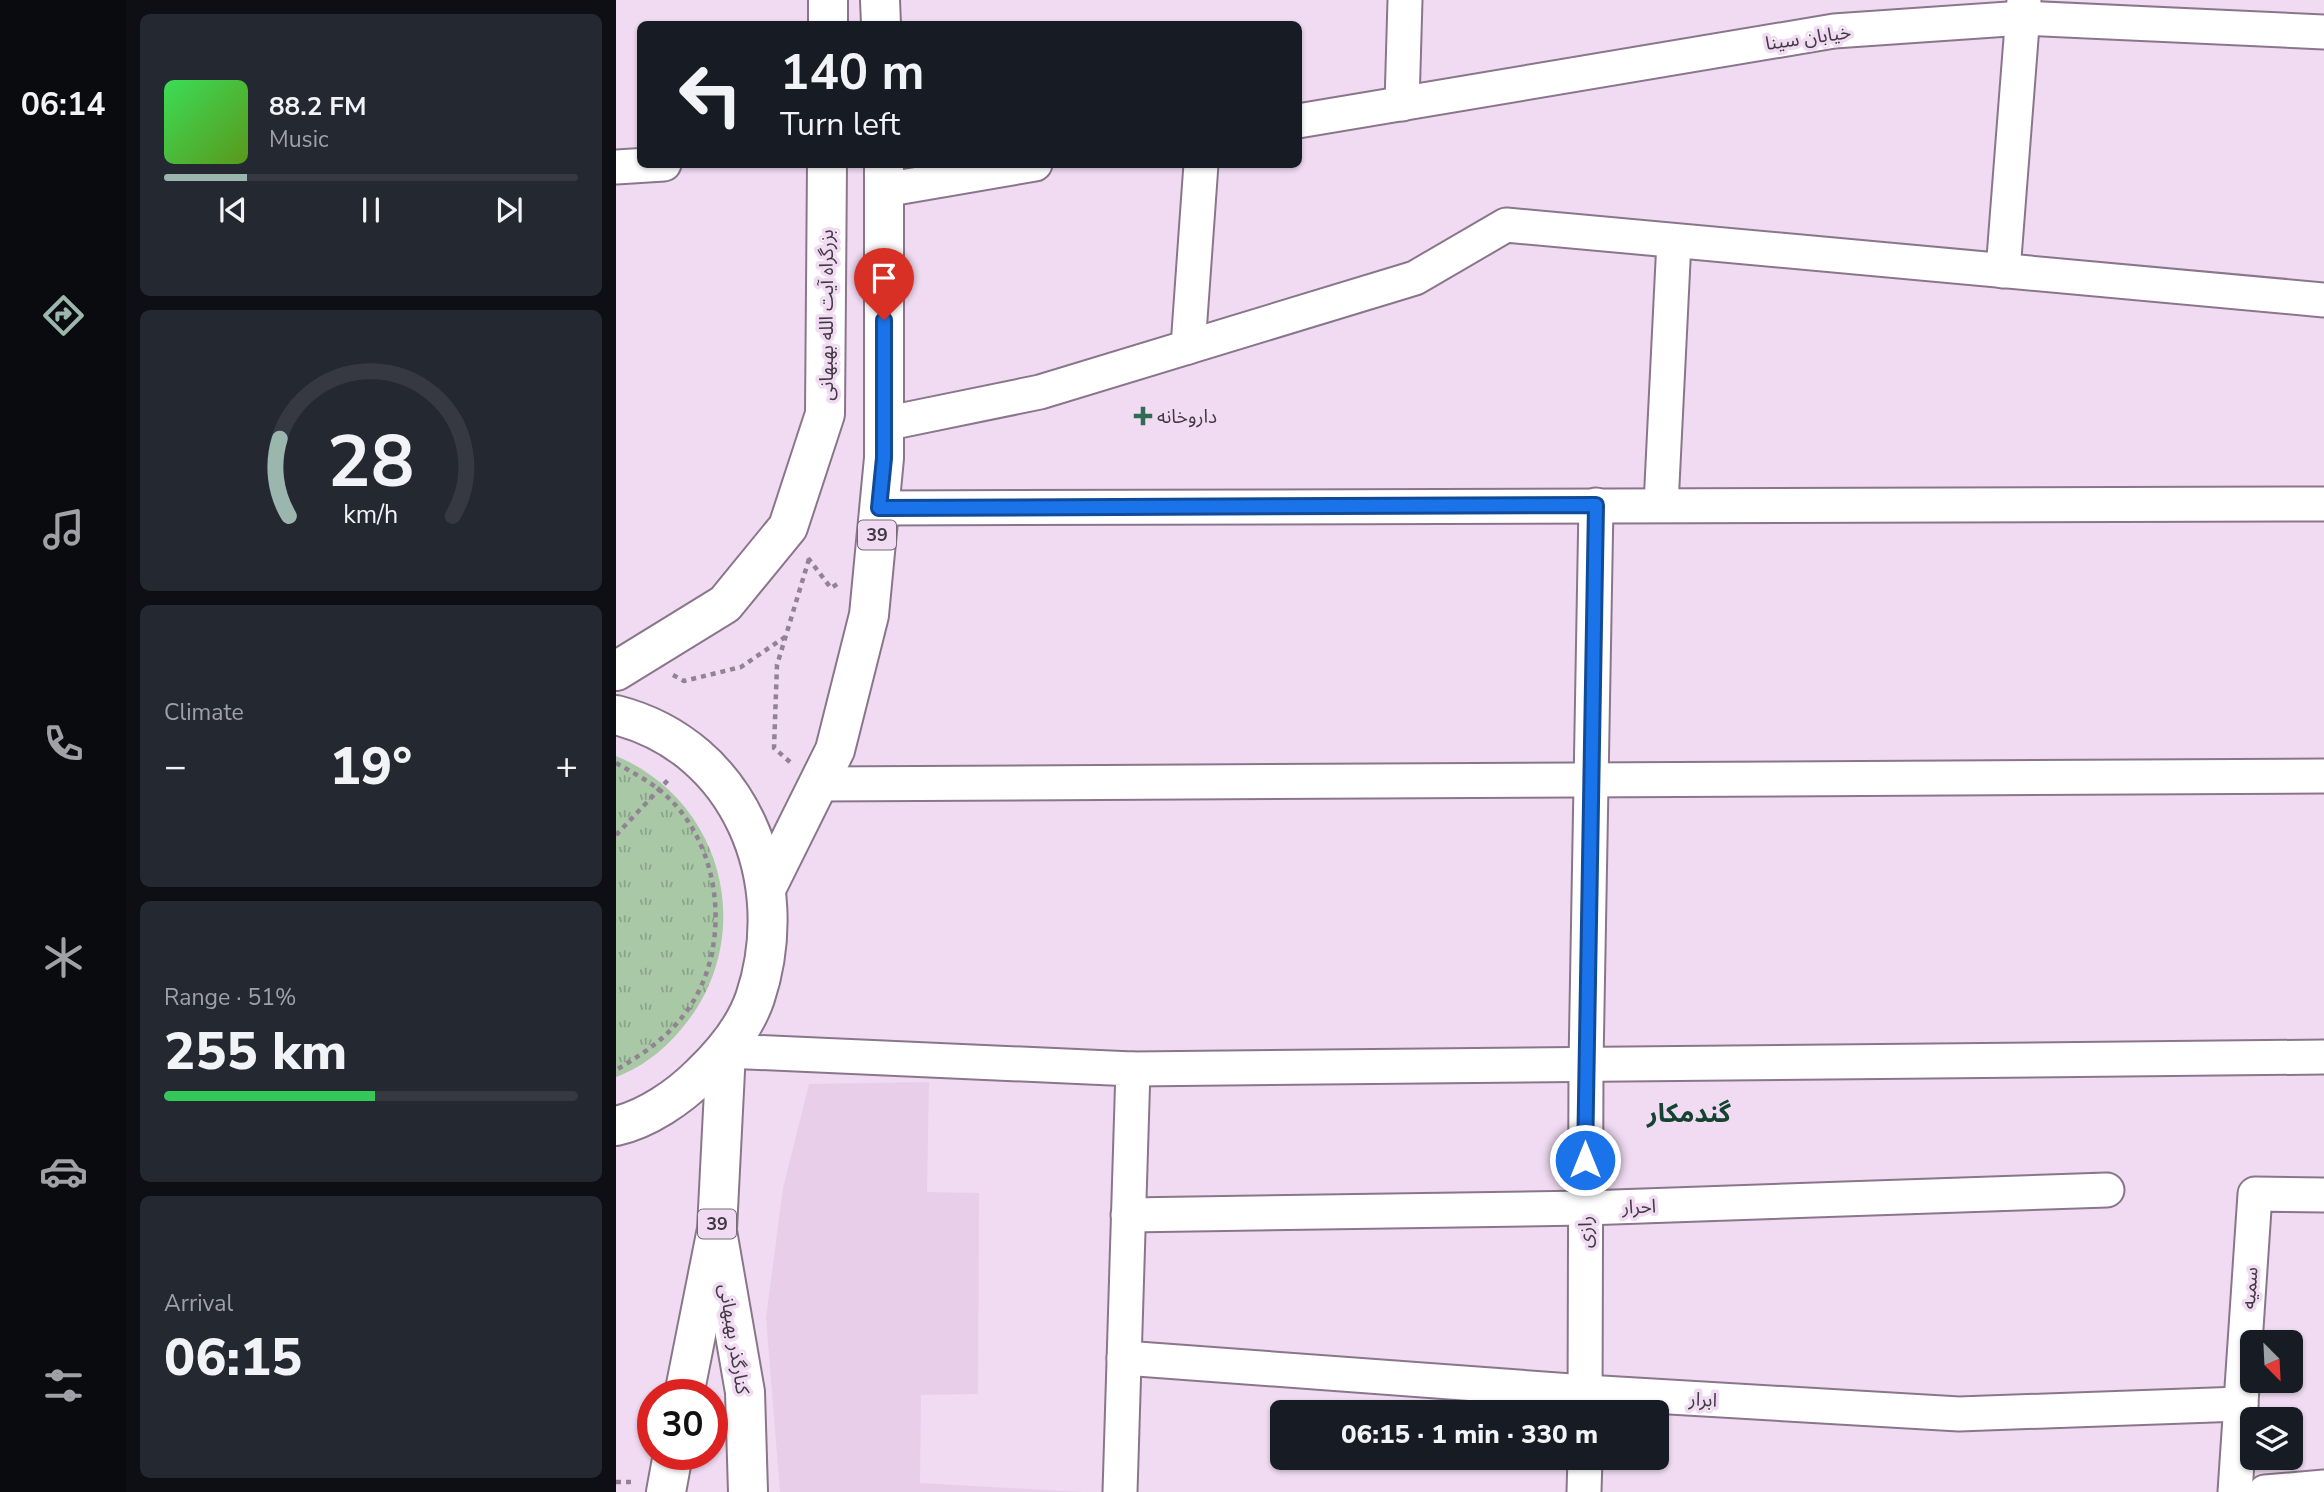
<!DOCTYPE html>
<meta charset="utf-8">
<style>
body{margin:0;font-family:"Nunito Sans","Noto Sans Arabic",sans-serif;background:#242831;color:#f1f3f6;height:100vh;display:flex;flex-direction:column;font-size:26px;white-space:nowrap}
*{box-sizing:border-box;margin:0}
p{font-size:23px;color:#9ea1a6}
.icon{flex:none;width:38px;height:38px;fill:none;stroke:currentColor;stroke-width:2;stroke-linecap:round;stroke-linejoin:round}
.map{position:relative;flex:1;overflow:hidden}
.sheet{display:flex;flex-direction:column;gap:14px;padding:14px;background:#0d0f14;width:490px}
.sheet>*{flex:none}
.guide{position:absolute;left:21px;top:21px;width:665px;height:147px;border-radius:10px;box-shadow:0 2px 5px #0004;background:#171b24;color:#f1f3f6;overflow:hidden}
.needle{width:46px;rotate:156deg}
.controls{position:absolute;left:1624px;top:1330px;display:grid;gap:14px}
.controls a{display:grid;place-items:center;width:63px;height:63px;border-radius:10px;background:#171b24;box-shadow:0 2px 5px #0004;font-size:35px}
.speed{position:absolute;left:21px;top:1379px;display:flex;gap:14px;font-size:35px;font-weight:700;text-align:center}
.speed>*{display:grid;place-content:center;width:91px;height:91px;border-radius:50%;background:#171b24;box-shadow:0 2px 5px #0004;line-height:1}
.speed .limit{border:10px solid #d22;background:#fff;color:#111}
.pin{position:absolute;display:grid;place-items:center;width:60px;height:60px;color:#fff;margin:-72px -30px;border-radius:50% 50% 50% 0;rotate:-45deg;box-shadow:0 0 7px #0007}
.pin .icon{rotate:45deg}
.me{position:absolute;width:77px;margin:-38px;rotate:0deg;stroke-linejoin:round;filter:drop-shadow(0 0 5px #0008)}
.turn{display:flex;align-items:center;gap:24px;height:147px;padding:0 28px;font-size:32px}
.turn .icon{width:91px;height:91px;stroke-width:2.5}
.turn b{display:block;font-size:49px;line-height:60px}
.big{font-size:52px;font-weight:800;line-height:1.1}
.sheet .widget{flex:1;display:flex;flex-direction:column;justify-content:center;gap:10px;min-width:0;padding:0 24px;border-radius:10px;background:#242831}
.sheet .dial{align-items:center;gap:0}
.dial svg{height:182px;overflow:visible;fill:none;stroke:#363941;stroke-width:7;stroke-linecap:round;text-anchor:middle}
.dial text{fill:#f1f3f6;stroke:none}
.song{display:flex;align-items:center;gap:21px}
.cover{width:84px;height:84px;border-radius:10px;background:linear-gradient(135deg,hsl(130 70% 55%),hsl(90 70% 35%))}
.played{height:7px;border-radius:4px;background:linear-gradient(90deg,#9bb6ad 20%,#363941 20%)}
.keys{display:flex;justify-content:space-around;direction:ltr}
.heat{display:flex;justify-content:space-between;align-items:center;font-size:38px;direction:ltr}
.charge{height:10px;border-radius:5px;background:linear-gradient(90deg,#34c759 51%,#363941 0)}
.trip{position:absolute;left:654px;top:1400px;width:399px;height:70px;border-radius:10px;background:#171b24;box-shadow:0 2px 5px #0004;font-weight:800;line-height:70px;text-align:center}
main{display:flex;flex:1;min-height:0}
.dock{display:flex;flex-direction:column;width:126px;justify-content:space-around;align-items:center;background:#090b0e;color:#9ea1a6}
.dock .icon{width:49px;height:49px}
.dock .active{color:#9bb6ad}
.dock b{font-size:32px;color:#f1f3f6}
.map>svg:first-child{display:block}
</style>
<main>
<nav class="dock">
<b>06:14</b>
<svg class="icon active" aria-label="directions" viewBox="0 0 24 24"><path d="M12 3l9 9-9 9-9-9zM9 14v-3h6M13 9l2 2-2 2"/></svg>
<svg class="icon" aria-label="music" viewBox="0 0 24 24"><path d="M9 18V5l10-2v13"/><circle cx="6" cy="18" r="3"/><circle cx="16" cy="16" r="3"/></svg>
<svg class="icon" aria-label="phone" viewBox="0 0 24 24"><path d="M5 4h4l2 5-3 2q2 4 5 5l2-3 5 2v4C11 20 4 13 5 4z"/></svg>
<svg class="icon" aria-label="climate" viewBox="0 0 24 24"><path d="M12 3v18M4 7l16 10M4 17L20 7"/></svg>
<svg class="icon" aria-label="car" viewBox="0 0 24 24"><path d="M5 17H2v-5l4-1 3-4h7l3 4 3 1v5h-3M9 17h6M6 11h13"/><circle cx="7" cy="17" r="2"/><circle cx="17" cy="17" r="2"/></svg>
<svg class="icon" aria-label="filters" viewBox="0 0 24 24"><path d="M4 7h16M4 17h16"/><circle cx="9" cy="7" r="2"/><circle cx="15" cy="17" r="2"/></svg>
</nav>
<section class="sheet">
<div class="widget">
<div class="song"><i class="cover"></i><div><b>88.2 FM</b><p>Music</p></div></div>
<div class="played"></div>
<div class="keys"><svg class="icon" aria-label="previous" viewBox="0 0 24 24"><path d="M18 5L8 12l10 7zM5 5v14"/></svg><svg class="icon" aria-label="pause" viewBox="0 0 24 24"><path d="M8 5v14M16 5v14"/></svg><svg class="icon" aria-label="next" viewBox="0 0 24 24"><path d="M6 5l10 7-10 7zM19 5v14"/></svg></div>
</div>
<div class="widget dial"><svg viewBox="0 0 100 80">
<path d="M14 69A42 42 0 1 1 86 69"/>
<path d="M14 69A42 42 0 0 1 10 35" stroke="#9bb6ad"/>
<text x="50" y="56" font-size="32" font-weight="700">28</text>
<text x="50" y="72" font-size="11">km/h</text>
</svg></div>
<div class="widget"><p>Climate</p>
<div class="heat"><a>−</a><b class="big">19°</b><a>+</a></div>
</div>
<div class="widget"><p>Range · 51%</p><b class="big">255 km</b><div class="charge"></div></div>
<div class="widget"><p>Arrival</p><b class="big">06:15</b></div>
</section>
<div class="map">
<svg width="1708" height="1492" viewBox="0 0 1708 1492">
<defs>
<pattern id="park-tufts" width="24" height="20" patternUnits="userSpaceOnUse" patternTransform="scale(1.75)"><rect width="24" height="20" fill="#a9c8a6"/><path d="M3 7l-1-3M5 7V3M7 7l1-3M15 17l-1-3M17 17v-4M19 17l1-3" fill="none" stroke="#8ba389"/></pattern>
</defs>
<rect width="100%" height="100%" fill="#f0dbf2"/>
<!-- built -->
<polygon fill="#e9ceea" points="313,1082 311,1192 363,1193 362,1394 305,1395 304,1483 468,1492 164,1492 150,1318 167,1188 193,1084"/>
<!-- park -->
<path fill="url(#park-tufts)" d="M0,756C104,799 140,927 74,1018C55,1044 30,1066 0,1077Z"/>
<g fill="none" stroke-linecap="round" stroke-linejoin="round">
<defs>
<g id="minor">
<polyline points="786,104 789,0"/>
<polyline points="682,121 1218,31 1407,18 1708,32"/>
<polyline points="0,167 48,164"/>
<polyline points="268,190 419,164"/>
<polyline points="1387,271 1408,0"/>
<polyline points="572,347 585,164"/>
<polyline points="268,424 424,392 799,278 890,225 1708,300"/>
<polyline points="1045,505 1058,241"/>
<polyline points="263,508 1708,504"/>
<polyline points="202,784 1708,776"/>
<polyline points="110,1051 517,1069 504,1492"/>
<polyline points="517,1069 1708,1057"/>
<polyline points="512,1215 969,1208 1491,1190"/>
<polyline points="508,1358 969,1392 1343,1414 1625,1404"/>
<polyline points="969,1412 970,1064 980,505"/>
<polyline points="968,1492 969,1458"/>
<polyline points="1619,1492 1639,1194 1708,1195"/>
<polyline points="1649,1492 1708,1487"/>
</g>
<polyline id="tertiary" points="101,1231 129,1392 132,1492"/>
<g id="trunk">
<polyline points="264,0 265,24"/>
<polyline points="212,24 212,0"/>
<polyline points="0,671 109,604 172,527 209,414 211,164"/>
<path d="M0,715C125,747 178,881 139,998C129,1027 107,1054 85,1075C63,1097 31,1119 0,1126"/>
<polyline points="152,885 219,750 253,615 268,458 268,164"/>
<polyline points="68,1395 101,1229 110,1051"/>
<polyline points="50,1492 57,1454"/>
</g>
</defs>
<!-- minor casing -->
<use href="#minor" stroke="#8a768b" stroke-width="37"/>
<!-- tertiary casing -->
<use href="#tertiary" stroke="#8a768b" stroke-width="42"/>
<!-- trunk casing -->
<use href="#trunk" stroke="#8a768b" stroke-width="42"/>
<!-- path -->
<g stroke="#918393" stroke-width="4.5" stroke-dasharray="5 5" stroke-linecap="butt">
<polyline points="192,558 215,588 223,583"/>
<polyline points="57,675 68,681 125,667 169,637"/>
<polyline points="174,762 158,748 161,665 193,559"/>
<path d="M0,763C14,771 29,779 41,788C107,838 118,948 70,1012C51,1038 27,1054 0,1070"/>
<polyline points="0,835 52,780"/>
<polyline points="0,1482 17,1482"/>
</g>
<!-- minor -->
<use href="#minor" stroke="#fff" stroke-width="33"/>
<!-- tertiary -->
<use href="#tertiary" stroke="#fff" stroke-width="38"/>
<!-- trunk -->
<use href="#trunk" stroke="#fff" stroke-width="38"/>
</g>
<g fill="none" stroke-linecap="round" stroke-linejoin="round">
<defs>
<polyline id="route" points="268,320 268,458 263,508 980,505 969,1160"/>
</defs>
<!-- route casing -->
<use href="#route" stroke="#114b97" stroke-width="18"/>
<!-- route -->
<use href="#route" stroke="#1a73e8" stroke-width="12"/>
</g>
<!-- markers -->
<path fill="#316b53" stroke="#f0dbf2" stroke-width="2.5" d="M523.5 405.5h7v7h7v7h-7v7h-7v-7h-7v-7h7z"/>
<g text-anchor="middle" stroke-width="7" stroke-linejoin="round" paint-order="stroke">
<!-- shield labels -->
<g fill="#f0dbf2" stroke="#766a77" stroke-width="2">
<rect x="242" y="520.5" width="38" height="29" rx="5"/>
<rect x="82" y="1209.5" width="38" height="29" rx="5"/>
</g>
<g font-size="18" font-weight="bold" fill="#413942">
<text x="261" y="541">39</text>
<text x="101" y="1230">39</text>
</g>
<!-- street labels -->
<g font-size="19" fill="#413942" stroke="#f0dbf2">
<text transform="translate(1192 37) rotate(-8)" y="7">خیابان سینا</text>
<text transform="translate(210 315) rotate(-90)" y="7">بزرگراه آیت الله بهبهانی</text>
<text transform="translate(1023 1206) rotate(-2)" y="7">احرار</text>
<text transform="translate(969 1232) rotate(-90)" y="7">رازی</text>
<text transform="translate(1633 1288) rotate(-86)" y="7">سمیه</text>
<text transform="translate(119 1339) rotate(81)" y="7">کنارگذر بهبهانی</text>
<text transform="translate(1087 1399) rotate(3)" y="7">ابرار</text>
</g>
<!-- poi labels -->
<g font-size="19" fill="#413942" stroke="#f0dbf2" text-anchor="start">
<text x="541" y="423">داروخانه</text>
</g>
<!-- district labels -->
<g font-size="26" font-weight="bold" fill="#144331" stroke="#f0dbf2">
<text x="1073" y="1122">گندمکار</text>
</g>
</g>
</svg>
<div class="controls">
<a><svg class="needle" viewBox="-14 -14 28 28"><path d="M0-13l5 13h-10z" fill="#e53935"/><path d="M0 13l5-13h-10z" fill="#9ea1a6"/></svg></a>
<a><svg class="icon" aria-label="layers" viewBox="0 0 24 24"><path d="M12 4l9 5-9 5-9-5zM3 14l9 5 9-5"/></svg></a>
</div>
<div class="speed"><div class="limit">30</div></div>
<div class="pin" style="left:268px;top:320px;background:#d93025"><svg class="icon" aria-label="arrive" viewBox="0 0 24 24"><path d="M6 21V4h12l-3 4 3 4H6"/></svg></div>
<svg class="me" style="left:969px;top:1160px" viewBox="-20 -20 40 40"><circle r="17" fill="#1a73e8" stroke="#fff" stroke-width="3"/><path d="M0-11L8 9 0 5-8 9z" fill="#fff"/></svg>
<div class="trip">06:15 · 1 min · 330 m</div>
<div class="guide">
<div class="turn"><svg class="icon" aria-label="left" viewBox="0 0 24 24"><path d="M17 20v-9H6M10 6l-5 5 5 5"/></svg><div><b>140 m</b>Turn left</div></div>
</div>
</div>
</main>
